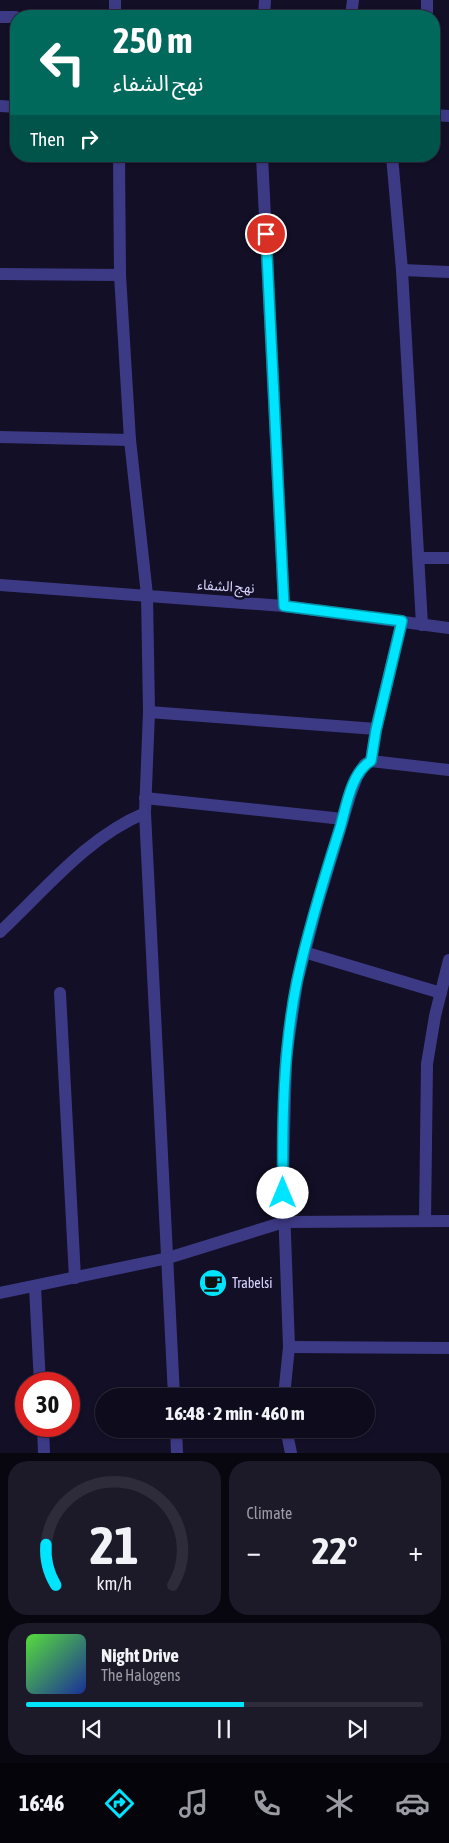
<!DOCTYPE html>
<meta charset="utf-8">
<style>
body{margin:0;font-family:"Asap Condensed","Noto Sans Arabic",sans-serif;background:#1c1929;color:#f1f3f6;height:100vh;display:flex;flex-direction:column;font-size:19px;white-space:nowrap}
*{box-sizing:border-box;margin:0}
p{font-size:16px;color:#9b9ba3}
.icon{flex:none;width:28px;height:28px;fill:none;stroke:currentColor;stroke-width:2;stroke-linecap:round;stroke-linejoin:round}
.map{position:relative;height:1453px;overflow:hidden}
.drawer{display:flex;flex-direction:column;gap:8px;padding:8px;background:#08060f;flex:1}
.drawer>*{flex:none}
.banner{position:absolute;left:10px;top:10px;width:430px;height:152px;border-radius:20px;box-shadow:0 1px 4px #0004,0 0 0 1px #2e2b3b;background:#00695c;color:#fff;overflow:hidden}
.speed{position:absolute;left:15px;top:1372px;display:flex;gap:10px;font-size:25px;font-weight:700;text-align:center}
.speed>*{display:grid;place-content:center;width:65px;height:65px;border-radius:50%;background:#0e0b1c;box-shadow:0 1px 4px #0004,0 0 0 1px #2e2b3b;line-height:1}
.speed .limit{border:8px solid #d22;background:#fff;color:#111}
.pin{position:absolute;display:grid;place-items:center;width:42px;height:42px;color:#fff;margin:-21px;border:2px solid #fff;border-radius:50%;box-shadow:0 1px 5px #0007}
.me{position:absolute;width:55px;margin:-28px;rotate:0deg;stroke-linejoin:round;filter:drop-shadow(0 0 4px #0008)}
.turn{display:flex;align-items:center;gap:18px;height:105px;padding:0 20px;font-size:22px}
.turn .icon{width:65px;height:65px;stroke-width:2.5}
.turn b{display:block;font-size:35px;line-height:42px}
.then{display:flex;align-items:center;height:48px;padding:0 20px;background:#0003;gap:10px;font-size:19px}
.big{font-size:38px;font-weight:700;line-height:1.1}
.drawer .tile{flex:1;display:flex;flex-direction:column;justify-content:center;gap:8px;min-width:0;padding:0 18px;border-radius:20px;background:#1c1929}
.drawer .dial{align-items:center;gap:0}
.dial svg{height:130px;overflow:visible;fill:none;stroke:#2e2b3b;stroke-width:7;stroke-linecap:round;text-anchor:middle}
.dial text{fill:#f1f3f6;stroke:none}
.song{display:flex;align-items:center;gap:15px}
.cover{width:60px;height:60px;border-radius:8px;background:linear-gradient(135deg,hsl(110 70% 55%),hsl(230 70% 35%))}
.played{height:5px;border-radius:2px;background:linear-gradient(90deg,#00e5ff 55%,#2e2b3b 55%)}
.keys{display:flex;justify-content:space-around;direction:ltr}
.heat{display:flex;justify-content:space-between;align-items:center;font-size:28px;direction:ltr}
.drawer .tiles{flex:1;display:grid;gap:8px;grid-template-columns:1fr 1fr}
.tile:last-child{grid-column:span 2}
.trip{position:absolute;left:95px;top:1388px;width:280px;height:50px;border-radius:25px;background:#0e0b1c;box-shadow:0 1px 4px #0004,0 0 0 1px #2e2b3b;font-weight:700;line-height:50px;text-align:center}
.dock{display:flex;height:80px;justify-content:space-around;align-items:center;background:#06040b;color:#9b9ba3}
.dock .icon{width:35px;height:35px}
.dock .on{color:#00e5ff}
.dock b{font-size:22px;color:#f1f3f6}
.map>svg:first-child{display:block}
</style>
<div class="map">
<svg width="449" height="1453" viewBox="0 0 449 1453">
<rect width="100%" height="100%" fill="#130f26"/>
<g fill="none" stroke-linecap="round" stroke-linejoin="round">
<!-- minor -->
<g stroke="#3d3a85" stroke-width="12">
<polyline points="115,0 115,16"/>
<polyline points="264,16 265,0"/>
<polyline points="351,16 353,0"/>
<polyline points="427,16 427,0"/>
<polyline points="0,17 16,17"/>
<polyline points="0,106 16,107"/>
<polyline points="434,115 449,116"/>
<polyline points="119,156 120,275 130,440 147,595 149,712 145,813 174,1396"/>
<polyline points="262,156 284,606"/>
<polyline points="392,156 402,270 422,625"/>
<polyline points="402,270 449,272"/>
<polyline points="0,274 120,275"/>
<polyline points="0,437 130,440"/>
<polyline points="420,558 449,558"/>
<polyline points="0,585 284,606 449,628"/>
<polyline points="149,712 376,729"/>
<polyline points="371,761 376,729 402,621"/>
<polyline points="145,798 343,819"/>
<path d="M0,932C45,890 87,837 145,813"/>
<polyline points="304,952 441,993"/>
<polyline points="60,993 75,1278"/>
<polyline points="425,1221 427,1064 435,1016 449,960"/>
<polyline points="35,1287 40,1384"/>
<polyline points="0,1293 168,1258 284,1222 449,1221"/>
<polyline points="289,1347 449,1348"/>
<polyline points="284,1396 289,1347 283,1178 286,1058 297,982 317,905 350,796 357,777 365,764 371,761 449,770"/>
<polyline points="43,1426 44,1453"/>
<polyline points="176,1429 177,1453"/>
<polyline points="286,1429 291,1453"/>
</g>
</g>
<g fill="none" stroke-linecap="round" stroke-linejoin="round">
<defs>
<path id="route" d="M266,234L284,606L402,621L376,730L371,761C351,772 346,808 340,828C324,878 308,930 297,981C283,1050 282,1123 283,1193"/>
</defs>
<!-- route casing -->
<use href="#route" stroke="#0095a6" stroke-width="12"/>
<!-- route -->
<use href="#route" stroke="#00e5ff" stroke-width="9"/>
</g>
<!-- icons -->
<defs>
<symbol id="cafe-disc" viewBox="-11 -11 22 22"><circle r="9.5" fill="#00e5ff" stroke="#130f26"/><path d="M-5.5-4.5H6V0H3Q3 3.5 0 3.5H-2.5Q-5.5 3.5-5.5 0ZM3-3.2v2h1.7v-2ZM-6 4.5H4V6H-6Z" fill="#111"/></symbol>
</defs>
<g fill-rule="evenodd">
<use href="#cafe-disc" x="197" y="1267" width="32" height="32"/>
</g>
<g text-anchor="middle" stroke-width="5" stroke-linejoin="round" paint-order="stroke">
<!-- street labels -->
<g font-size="14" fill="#d9d4ff" stroke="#130f26">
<text transform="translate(226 586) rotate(4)" y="5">نهج الشفاء</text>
</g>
<!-- poi labels -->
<g font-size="14" fill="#d9d4ff" stroke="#130f26" text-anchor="start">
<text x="232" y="1288">Trabelsi</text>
</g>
</g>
</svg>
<div class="speed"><div class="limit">30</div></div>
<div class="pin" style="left:266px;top:234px;background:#d93025"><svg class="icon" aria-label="arrive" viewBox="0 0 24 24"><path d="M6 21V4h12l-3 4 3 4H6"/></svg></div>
<svg class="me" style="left:283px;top:1193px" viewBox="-20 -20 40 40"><circle r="19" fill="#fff"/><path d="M0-13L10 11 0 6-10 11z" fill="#00e5ff"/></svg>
<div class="trip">16:48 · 2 min · 460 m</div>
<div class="banner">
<div class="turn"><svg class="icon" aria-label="left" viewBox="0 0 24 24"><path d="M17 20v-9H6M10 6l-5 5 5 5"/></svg><div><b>250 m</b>نهج الشفاء</div></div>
<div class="then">Then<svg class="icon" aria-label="right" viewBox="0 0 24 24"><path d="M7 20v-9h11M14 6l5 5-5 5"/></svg></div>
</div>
</div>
<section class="drawer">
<div class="tiles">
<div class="tile dial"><svg viewBox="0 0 100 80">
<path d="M14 69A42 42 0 1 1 86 69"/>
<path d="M14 69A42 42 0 0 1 8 44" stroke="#00e5ff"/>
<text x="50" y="56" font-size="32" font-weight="700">21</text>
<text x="50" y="72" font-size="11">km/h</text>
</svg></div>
<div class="tile"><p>Climate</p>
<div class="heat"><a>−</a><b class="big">22°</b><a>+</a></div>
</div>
<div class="tile">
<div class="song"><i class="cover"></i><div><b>Night Drive</b><p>The Halogens</p></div></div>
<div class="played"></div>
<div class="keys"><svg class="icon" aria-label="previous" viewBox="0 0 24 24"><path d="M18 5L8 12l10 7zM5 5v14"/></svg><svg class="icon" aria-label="pause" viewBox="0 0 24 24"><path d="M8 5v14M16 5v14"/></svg><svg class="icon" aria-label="next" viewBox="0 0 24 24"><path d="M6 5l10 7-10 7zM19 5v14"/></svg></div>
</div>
</div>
</section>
<nav class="dock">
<b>16:46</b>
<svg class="icon on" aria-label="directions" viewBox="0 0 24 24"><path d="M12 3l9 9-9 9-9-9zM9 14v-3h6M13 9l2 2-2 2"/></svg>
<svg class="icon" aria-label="music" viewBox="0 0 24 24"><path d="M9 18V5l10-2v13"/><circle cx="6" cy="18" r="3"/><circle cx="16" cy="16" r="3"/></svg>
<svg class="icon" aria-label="phone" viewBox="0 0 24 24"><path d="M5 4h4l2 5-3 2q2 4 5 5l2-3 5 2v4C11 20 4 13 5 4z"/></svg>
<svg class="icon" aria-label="climate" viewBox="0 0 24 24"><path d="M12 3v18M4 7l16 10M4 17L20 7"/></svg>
<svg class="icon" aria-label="car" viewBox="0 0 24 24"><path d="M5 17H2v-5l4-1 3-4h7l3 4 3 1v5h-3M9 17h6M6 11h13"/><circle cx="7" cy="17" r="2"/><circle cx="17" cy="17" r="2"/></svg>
</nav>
